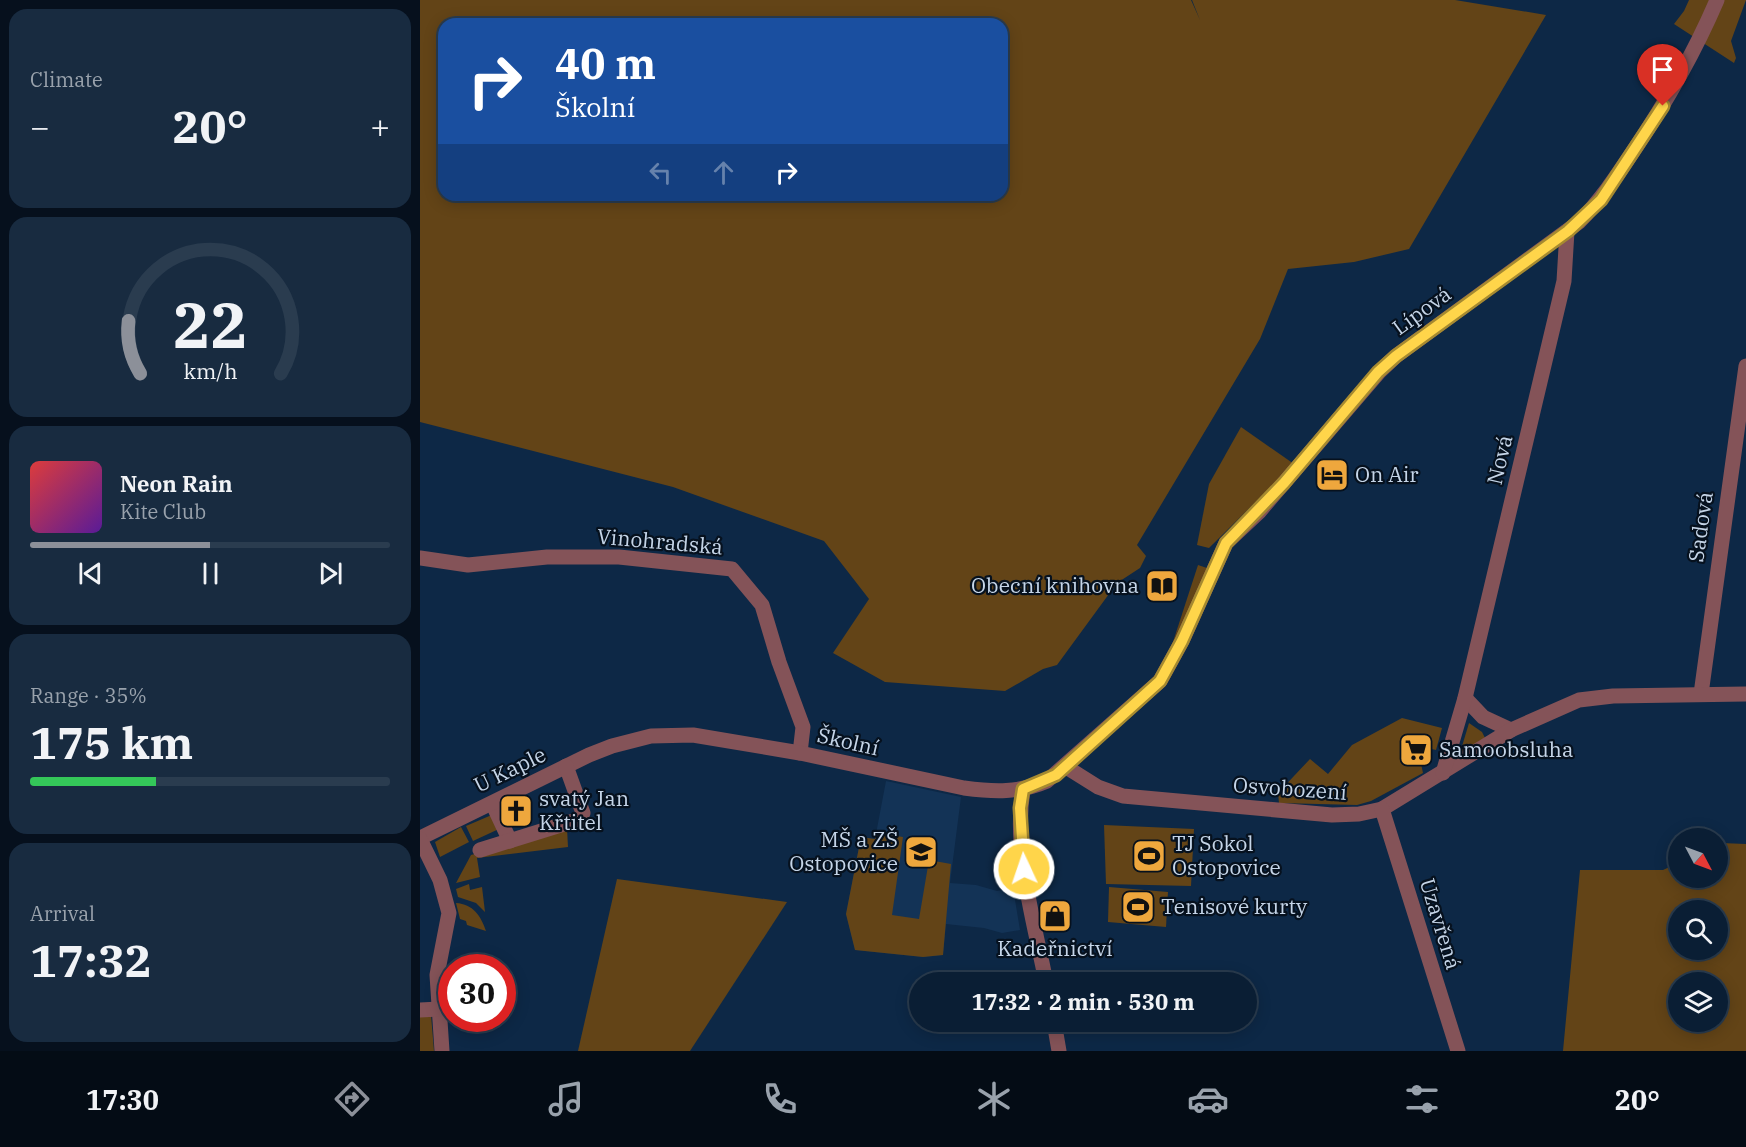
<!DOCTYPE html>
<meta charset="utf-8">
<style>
body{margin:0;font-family:"IBM Plex Serif",serif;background:#182b40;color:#f1f3f6;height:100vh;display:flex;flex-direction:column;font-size:22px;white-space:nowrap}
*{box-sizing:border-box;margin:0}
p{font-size:20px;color:#99a2ac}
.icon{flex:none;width:33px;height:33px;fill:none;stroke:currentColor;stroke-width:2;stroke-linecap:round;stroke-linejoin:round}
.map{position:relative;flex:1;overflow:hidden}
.drawer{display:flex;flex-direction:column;gap:9px;padding:9px;background:#06101d;width:420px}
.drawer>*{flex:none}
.top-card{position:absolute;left:18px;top:18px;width:570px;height:183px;border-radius:18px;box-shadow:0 3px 15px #0003,0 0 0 2px #2a3c4f;background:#1a4fa0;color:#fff;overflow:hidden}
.needle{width:39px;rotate:131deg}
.buttons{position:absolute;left:1248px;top:828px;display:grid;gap:12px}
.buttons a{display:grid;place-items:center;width:60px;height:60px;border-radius:50%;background:#0a1e34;box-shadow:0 3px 15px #0003,0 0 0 2px #2a3c4f;font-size:30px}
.speed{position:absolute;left:18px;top:954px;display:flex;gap:12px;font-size:30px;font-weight:700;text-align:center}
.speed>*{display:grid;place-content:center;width:78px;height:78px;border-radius:50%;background:#0a1e34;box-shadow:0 3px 15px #0003,0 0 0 2px #2a3c4f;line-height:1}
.speed .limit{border:9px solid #d22;background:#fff;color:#111}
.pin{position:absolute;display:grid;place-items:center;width:51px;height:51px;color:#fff;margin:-62px -26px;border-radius:50% 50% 50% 0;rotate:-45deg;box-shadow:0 0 6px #0007}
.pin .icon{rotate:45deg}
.me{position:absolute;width:66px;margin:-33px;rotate:357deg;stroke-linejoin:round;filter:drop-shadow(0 0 4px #0008)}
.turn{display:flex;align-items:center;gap:21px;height:126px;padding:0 18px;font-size:27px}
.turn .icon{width:78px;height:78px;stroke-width:2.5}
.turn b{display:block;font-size:42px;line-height:51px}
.lanes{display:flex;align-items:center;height:57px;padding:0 18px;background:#0003;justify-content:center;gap:30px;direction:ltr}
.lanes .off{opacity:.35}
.big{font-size:45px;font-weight:700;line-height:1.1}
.drawer .widget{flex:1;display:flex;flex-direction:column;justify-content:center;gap:9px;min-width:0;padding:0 21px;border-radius:18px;background:#182b40}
.drawer .dial{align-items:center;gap:0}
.dial svg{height:156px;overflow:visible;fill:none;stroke:#2a3c4f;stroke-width:7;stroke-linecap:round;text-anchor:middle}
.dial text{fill:#f1f3f6;stroke:none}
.song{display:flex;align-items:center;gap:18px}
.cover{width:72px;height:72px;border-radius:9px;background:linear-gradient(135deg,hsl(0 70% 55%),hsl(270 70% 35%))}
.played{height:6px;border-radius:3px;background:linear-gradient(90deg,#8c9099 50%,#2a3c4f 50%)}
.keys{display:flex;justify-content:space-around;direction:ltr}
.heat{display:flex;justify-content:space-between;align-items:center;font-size:33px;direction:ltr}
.charge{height:9px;border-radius:4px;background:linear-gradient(90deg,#34c759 35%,#2a3c4f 0)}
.trip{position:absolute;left:489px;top:972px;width:348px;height:60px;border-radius:30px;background:#0a1e34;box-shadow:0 3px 15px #0003,0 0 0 2px #2a3c4f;font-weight:700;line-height:60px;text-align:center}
.tabs{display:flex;height:96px;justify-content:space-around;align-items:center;background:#040c15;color:#99a2ac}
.tabs .icon{width:42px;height:42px}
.tabs .on{color:#8c9099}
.tabs b{font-size:27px;color:#f1f3f6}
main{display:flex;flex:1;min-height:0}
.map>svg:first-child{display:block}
</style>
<main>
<section class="drawer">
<div class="widget"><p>Climate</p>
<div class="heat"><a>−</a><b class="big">20°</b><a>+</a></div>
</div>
<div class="widget dial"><svg viewBox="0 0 100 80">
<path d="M14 69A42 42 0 1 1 86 69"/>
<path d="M14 69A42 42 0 0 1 8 42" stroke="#8c9099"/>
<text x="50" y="56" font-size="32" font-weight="700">22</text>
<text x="50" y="72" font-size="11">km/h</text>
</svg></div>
<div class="widget">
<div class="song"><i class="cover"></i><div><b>Neon Rain</b><p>Kite Club</p></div></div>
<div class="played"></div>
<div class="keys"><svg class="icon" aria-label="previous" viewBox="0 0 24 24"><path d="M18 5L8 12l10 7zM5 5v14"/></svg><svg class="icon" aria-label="pause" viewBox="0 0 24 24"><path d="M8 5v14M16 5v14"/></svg><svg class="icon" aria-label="next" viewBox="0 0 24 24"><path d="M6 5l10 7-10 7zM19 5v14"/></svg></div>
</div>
<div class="widget"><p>Range · 35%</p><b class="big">175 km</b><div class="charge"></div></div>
<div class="widget"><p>Arrival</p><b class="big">17:32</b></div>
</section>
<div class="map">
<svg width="1326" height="1051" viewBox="0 0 1326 1051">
<rect width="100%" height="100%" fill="#0d2846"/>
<!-- built -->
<polygon fill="#133356" points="466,781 541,797 530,883 556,885 577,891 593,888 600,930 582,933 564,928 526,924 523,955 503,957 435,950 426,914 441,837 455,839"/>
<!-- green -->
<g fill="#634417" fill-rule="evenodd">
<path d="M0,0H771L780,20L772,0H1035L1126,15L989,249L934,262L868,269L840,339L717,545L726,556L720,568L697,583L637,665L623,669L585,691L465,682L413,653L449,599L404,541L253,487L0,422ZM24,24H582V195H24Z"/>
<polygon points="1269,0 1326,0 1311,41 1316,58 1314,63 1254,24 1264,11"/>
<polygon points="821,427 874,464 789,548 777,545 789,484"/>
<polygon points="778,565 787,568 752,654 751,648"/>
<polygon points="982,718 1022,728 1016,750 1003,747 1000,759 1003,773 951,801 937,805 859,803 858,793 890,759 908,774 932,745"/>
<polygon points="1049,723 1062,732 1065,738 1040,753"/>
<polygon points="74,814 81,828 53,841 46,826"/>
<polygon points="684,825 774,829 771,886 686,884"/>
<polygon points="41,827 49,842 20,857 15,842"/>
<polygon points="147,828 148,847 57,858 60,877 36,883 51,855"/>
<polygon points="456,833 483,837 472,915 499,919 509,860 531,864 523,955 503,957 435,950 426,914 441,837 455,839"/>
<path d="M1301,843L1326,844V1051H1143L1160,870H1243L1258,863V878H1298V844ZM1258,910H1298V950H1258ZM1258,982H1298V1022H1258Z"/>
<polygon points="197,879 367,902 270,1051 158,1051"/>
<polygon points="49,884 50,890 62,887 65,912 56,903 38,897 36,889"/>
<polygon points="689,887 748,892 746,927 688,922"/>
<path d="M36,903C53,904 61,916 66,931L47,925L46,921L40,919Z"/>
<polygon points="0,1014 11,1015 14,1051 0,1051"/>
</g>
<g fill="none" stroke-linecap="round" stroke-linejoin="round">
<!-- minor -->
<g stroke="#845358" stroke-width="15">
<polyline points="0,558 48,565 127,557 199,557 312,569 342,605 359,662 383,727 380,753"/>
<polyline points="1281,694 1326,366"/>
<polyline points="1045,698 1063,717 1091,730"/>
<polyline points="646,767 678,787 703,796 912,815 939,814 962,809 1091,730 1159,700 1193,696 1326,694"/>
<polyline points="1023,773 1045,698 1144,281 1147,231"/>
<path d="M603,789C593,853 614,920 626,982"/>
<polyline points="75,809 90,841"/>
<polyline points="962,809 1038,1051"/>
<path d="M0,838L169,755L192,746L231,736L273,735L380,753L544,788C574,792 599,793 627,781L740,681L762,641L806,543L839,512L959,372L976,356L1159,222C1180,201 1196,177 1212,153C1245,104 1274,54 1297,0"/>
<polyline points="0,839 20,880 29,913 17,975 22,1051"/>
<polyline points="60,850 160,819 163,813 146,766"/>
<polyline points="0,1010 19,1009"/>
<polyline points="634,1022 639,1051"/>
</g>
</g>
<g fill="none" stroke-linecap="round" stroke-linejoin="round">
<defs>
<polyline id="route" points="604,869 600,808 603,789 636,775 740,681 762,641 806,543 864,483 958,372 976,356 1148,231 1181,200 1243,106"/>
</defs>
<!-- route casing -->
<use href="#route" stroke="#a68a30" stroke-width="15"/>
<!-- route -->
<use href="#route" stroke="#ffd54a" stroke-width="10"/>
</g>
<!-- icons -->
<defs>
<symbol id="hotel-square" viewBox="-11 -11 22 22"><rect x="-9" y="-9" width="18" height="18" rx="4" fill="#eea73d" stroke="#06111e"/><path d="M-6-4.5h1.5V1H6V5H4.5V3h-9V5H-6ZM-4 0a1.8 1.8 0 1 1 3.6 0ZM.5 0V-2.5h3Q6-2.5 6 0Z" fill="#111"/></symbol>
<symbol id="library-square" viewBox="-11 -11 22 22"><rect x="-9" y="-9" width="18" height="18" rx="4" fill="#eea73d" stroke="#06111e"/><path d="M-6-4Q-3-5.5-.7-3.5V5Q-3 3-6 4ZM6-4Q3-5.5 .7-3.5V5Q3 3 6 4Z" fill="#111"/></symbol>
<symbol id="supermarket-square" viewBox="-11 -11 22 22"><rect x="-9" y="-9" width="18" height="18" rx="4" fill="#eea73d" stroke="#06111e"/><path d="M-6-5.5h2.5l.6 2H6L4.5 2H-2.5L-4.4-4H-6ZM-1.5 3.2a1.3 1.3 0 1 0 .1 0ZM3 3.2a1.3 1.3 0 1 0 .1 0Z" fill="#111"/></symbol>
<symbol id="church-square" viewBox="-11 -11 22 22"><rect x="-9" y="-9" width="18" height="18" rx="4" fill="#eea73d" stroke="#06111e"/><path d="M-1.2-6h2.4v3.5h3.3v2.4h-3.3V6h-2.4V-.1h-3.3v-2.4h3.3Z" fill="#111"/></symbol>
<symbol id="school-square" viewBox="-11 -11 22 22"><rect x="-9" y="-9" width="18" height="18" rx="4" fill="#eea73d" stroke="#06111e"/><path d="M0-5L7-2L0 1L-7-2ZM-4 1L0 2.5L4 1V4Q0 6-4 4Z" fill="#111"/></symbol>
<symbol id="stadium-square" viewBox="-11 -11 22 22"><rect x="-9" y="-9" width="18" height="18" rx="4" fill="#eea73d" stroke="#06111e"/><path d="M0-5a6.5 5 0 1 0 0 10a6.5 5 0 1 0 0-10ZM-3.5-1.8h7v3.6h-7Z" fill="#111"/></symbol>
<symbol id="shop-square" viewBox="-11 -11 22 22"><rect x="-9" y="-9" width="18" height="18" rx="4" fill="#eea73d" stroke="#06111e"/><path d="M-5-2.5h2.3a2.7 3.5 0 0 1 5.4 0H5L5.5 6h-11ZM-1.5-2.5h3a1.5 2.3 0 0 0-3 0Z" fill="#111"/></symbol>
</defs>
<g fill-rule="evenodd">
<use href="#hotel-square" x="893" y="456" width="38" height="38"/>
<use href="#library-square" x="723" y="567" width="38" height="38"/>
<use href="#supermarket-square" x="977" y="731" width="38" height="38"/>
<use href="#church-square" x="77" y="792" width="38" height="38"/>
<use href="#school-square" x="482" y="833" width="38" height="38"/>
<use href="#stadium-square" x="710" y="837" width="38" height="38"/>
<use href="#stadium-square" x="699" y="888" width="38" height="38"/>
<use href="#shop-square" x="616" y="897" width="38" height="38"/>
</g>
<g text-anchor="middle" stroke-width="4.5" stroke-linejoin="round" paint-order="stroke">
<!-- street labels -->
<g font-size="21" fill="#c5d5e8" stroke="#06111e">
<text transform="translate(1002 311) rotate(-36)" y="7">Lípová</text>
<text transform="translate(1080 460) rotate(-77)" y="7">Nová</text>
<text transform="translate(1281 527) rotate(-82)" y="7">Sadová</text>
<text transform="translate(240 542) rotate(5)" y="7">Vinohradská</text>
<text transform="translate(428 742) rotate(13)" y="7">Školní</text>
<text transform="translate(90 770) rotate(-26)" y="7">U Kaple</text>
<text transform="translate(870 789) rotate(4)" y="7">Osvobození</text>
<text transform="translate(1020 924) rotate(73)" y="7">Uzavřená</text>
</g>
<!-- poi labels -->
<g font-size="21" fill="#c5d5e8" stroke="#06111e" text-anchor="start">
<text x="935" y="482">On Air</text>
<text x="719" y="593" text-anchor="end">Obecní knihovna</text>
<text x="1019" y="757">Samoobsluha</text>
<text x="119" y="806">svatý Jan<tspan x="119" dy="24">Křtitel</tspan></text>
<text x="478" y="847" text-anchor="end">MŠ a ZŠ<tspan x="478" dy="24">Ostopovice</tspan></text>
<text x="752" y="851">TJ Sokol<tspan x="752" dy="24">Ostopovice</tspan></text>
<text x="741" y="914">Tenisové kurty</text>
<text x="635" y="956" text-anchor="middle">Kadeřnictví</text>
</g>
</g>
</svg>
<div class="buttons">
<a><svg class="needle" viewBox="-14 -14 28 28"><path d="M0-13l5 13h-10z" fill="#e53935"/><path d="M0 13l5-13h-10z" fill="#99a2ac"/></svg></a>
<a><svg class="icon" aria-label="search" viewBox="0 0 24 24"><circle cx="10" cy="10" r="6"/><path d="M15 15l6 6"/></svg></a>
<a><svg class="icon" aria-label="layers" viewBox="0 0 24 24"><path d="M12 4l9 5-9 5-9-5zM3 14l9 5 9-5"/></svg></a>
</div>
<div class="speed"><div class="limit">30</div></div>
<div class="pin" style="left:1243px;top:106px;background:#d93025"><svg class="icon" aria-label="arrive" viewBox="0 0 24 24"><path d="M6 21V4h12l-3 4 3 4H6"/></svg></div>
<svg class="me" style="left:604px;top:869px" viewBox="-20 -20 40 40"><circle r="17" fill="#ffd54a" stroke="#fff" stroke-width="3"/><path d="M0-11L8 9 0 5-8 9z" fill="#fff"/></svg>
<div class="trip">17:32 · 2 min · 530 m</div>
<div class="top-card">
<div class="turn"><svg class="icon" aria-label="right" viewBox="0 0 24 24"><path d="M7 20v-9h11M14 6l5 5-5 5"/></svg><div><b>40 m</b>Školní</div></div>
<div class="lanes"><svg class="icon off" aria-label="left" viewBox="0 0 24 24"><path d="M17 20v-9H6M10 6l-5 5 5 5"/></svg><svg class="icon off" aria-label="ahead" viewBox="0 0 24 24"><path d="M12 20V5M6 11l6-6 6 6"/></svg><svg class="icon" aria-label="right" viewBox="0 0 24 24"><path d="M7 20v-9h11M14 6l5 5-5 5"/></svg></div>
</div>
</div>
</main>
<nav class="tabs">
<b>17:30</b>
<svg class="icon on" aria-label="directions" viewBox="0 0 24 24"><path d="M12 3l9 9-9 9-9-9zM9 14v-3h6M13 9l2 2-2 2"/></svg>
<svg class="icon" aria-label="music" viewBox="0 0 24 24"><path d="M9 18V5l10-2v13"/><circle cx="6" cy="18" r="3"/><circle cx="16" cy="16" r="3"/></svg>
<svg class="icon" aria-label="phone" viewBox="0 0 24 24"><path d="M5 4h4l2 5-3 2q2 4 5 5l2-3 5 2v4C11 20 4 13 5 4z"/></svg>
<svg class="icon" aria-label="climate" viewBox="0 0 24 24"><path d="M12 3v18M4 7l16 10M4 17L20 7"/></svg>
<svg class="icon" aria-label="car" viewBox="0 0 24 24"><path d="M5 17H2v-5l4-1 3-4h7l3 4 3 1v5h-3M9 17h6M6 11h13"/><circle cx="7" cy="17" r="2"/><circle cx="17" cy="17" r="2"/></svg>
<svg class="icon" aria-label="filters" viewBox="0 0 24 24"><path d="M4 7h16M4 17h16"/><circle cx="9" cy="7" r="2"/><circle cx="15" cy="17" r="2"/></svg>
<b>20°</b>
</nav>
